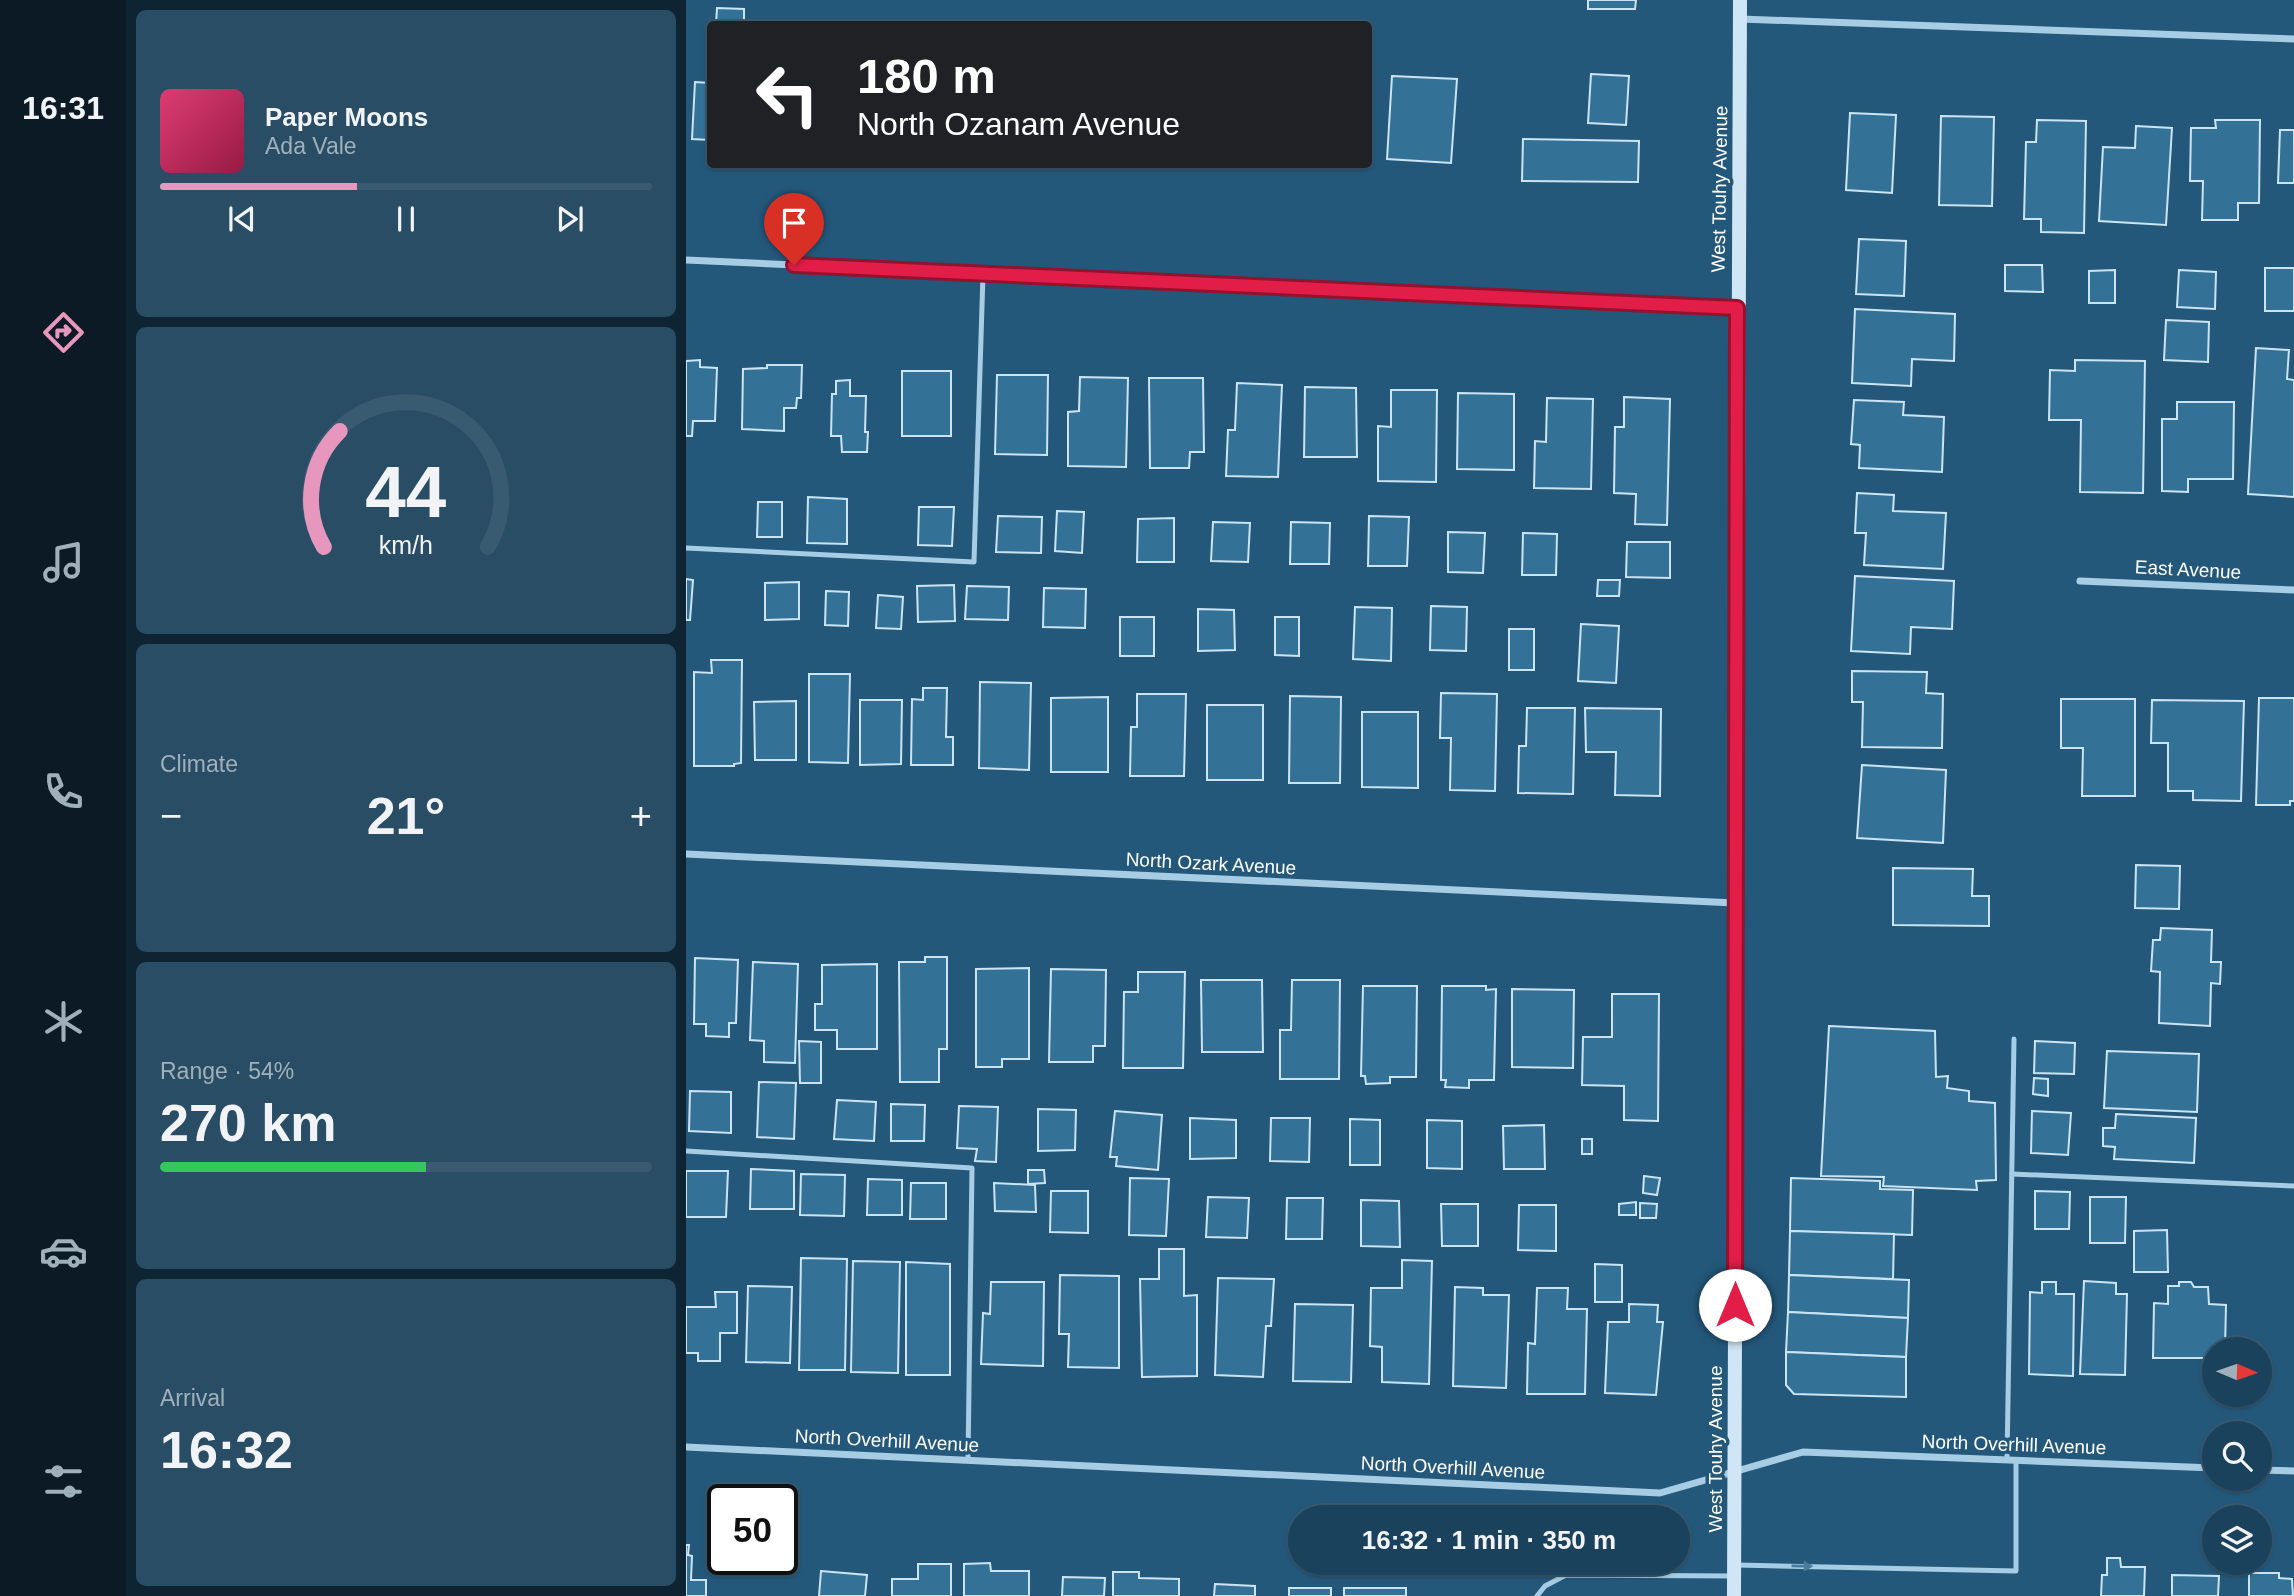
<!DOCTYPE html>
<meta charset="utf-8">
<style>
body{margin:0;font-family:Helvetica,sans-serif;background:#284d65;color:#f1f3f6;height:100vh;display:flex;flex-direction:column;font-size:26px;white-space:nowrap}
*{box-sizing:border-box;margin:0}
p{font-size:23px;color:#a0b0bb}
.icon{flex:none;width:38px;height:38px;fill:none;stroke:currentColor;stroke-width:2;stroke-linecap:round;stroke-linejoin:round}
.map{position:relative;flex:1;overflow:hidden}
.panel{display:flex;flex-direction:column;gap:10px;padding:10px;background:#0f2433;width:560px}
.panel>*{flex:none}
.banner{position:absolute;left:21px;top:21px;width:665px;height:147px;border-radius:7px;box-shadow:0 2px 5px #0004,0 0 0 2px #395b72;background:#202124;color:#fff;overflow:hidden}
.needle{width:46px;rotate:92deg}
.tools{position:absolute;left:1516px;top:1337px;display:grid;gap:14px}
.tools a{display:grid;place-items:center;width:70px;height:70px;border-radius:50%;background:#1b425c;box-shadow:0 2px 5px #0004,0 0 0 2px #395b72;font-size:35px}
.speed{position:absolute;left:21px;top:1484px;display:flex;gap:14px;font-size:35px;font-weight:700;text-align:center}
.speed>*{display:grid;place-content:center;width:91px;height:91px;border-radius:50%;background:#1b425c;box-shadow:0 2px 5px #0004,0 0 0 2px #395b72;line-height:1}
.speed .limit{border:4px solid #111;border-radius:10px;background:#fff;color:#111}
.pin{position:absolute;display:grid;place-items:center;width:60px;height:60px;color:#fff;margin:-72px -30px;border-radius:50% 50% 50% 0;rotate:-45deg;box-shadow:0 0 7px #0007}
.pin .icon{rotate:45deg}
.me{position:absolute;width:77px;margin:-38px;rotate:0deg;stroke-linejoin:round;filter:drop-shadow(0 0 5px #0008)}
.turn{display:flex;align-items:center;gap:24px;height:147px;padding:0 35px;font-size:32px}
.turn .icon{width:91px;height:91px;stroke-width:2.5}
.turn b{display:block;font-size:49px;line-height:60px}
.big{font-size:52px;font-weight:600;line-height:1.1}
.panel .tile{flex:1;display:flex;flex-direction:column;justify-content:center;gap:10px;min-width:0;padding:0 24px;border-radius:10px;background:#284d65}
.panel .dial{align-items:center;gap:0}
.dial svg{height:182px;overflow:visible;fill:none;stroke:#395b72;stroke-width:7;stroke-linecap:round;text-anchor:middle}
.dial text{fill:#f1f3f6;stroke:none}
.song{display:flex;align-items:center;gap:21px}
.cover{width:84px;height:84px;border-radius:10px;background:linear-gradient(135deg,hsl(340 70% 55%),hsl(340 70% 35%))}
.played{height:7px;border-radius:4px;background:linear-gradient(90deg,#e797bd 40%,#395b72 40%)}
.keys{display:flex;justify-content:space-around;direction:ltr}
.heat{display:flex;justify-content:space-between;align-items:center;font-size:38px;direction:ltr}
.charge{height:10px;border-radius:5px;background:linear-gradient(90deg,#34c759 54%,#395b72 0)}
.trip{position:absolute;left:602px;top:1505px;width:402px;height:70px;border-radius:35px;background:#1b425c;box-shadow:0 2px 5px #0004,0 0 0 2px #395b72;font-weight:600;line-height:70px;text-align:center}
main{display:flex;flex:1;min-height:0}
.menu{display:flex;flex-direction:column;width:126px;justify-content:space-around;align-items:center;background:#0b1a25;color:#a0b0bb}
.menu .icon{width:49px;height:49px}
.menu .selected{color:#e797bd}
.menu b{font-size:32px;color:#f1f3f6}
.map>svg:first-child{display:block}
</style>
<main>
<nav class="menu">
<b>16:31</b>
<svg class="icon selected" aria-label="directions" viewBox="0 0 24 24"><path d="M12 3l9 9-9 9-9-9zM9 14v-3h6M13 9l2 2-2 2"/></svg>
<svg class="icon" aria-label="music" viewBox="0 0 24 24"><path d="M9 18V5l10-2v13"/><circle cx="6" cy="18" r="3"/><circle cx="16" cy="16" r="3"/></svg>
<svg class="icon" aria-label="phone" viewBox="0 0 24 24"><path d="M5 4h4l2 5-3 2q2 4 5 5l2-3 5 2v4C11 20 4 13 5 4z"/></svg>
<svg class="icon" aria-label="climate" viewBox="0 0 24 24"><path d="M12 3v18M4 7l16 10M4 17L20 7"/></svg>
<svg class="icon" aria-label="car" viewBox="0 0 24 24"><path d="M5 17H2v-5l4-1 3-4h7l3 4 3 1v5h-3M9 17h6M6 11h13"/><circle cx="7" cy="17" r="2"/><circle cx="17" cy="17" r="2"/></svg>
<svg class="icon" aria-label="filters" viewBox="0 0 24 24"><path d="M4 7h16M4 17h16"/><circle cx="9" cy="7" r="2"/><circle cx="15" cy="17" r="2"/></svg>
</nav>
<section class="panel">
<div class="tile">
<div class="song"><i class="cover"></i><div><b>Paper Moons</b><p>Ada Vale</p></div></div>
<div class="played"></div>
<div class="keys"><svg class="icon" aria-label="previous" viewBox="0 0 24 24"><path d="M18 5L8 12l10 7zM5 5v14"/></svg><svg class="icon" aria-label="pause" viewBox="0 0 24 24"><path d="M8 5v14M16 5v14"/></svg><svg class="icon" aria-label="next" viewBox="0 0 24 24"><path d="M6 5l10 7-10 7zM19 5v14"/></svg></div>
</div>
<div class="tile dial"><svg viewBox="0 0 100 80">
<path d="M14 69A42 42 0 1 1 86 69"/>
<path d="M14 69A42 42 0 0 1 21 18" stroke="#e797bd"/>
<text x="50" y="56" font-size="32" font-weight="700">44</text>
<text x="50" y="72" font-size="11">km/h</text>
</svg></div>
<div class="tile"><p>Climate</p>
<div class="heat"><a>−</a><b class="big">21°</b><a>+</a></div>
</div>
<div class="tile"><p>Range · 54%</p><b class="big">270 km</b><div class="charge"></div></div>
<div class="tile"><p>Arrival</p><b class="big">16:32</b></div>
</section>
<div class="map">
<svg width="1608" height="1596" viewBox="0 0 1608 1596">
<rect width="100%" height="100%" fill="#24587b"/>
<!-- building -->
<g fill="#347197" stroke="#cae4f4" stroke-width="2">
<polygon points="902,0 950,0 949,9 902,9"/>
<polygon points="31,8 58,9 58,22 83,24 30,24"/>
<polygon points="905,74 943,76 940,125 902,123"/>
<polygon points="706,76 771,79 765,163 701,159"/>
<polygon points="9,82 24,83 24,140 6,139"/>
<polygon points="1164,113 1210,115 1206,193 1160,190"/>
<polygon points="1255,116 1308,117 1306,206 1253,205"/>
<polygon points="1351,120 1400,121 1398,233 1355,232 1355,219 1338,219 1340,142 1350,142"/>
<polygon points="1529,120 1574,120 1573,203 1552,203 1552,220 1516,220 1517,181 1504,181 1505,128 1530,128"/>
<polygon points="1450,126 1486,128 1480,225 1413,221 1417,147 1449,148"/>
<polygon points="1594,130 1608,130 1608,183 1592,183"/>
<polygon points="837,139 953,141 952,182 836,181"/>
<polygon points="1173,239 1220,241 1218,296 1170,294"/>
<polygon points="1319,265 1356,265 1357,292 1319,291"/>
<rect x="1579" y="268" width="29" height="43"/>
<polygon points="1429,270 1429,303 1403,303 1403,271"/>
<polygon points="1493,270 1530,272 1529,309 1491,307"/>
<polygon points="1169,309 1269,314 1268,361 1226,359 1225,386 1166,383"/>
<polygon points="1480,320 1523,322 1522,362 1478,360"/>
<polygon points="1570,348 1603,350 1601,379 1608,380 1608,497 1562,494"/>
<polygon points="14,360 14,367 31,368 29,421 7,421 6,436 0,436 0,361"/>
<polygon points="1389,360 1459,361 1457,493 1394,492 1395,420 1363,420 1364,370 1389,371"/>
<polygon points="81,365 116,365 115,398 111,398 110,408 98,408 98,431 56,429 57,369 81,368"/>
<rect x="216" y="371" width="49" height="65"/>
<polygon points="311,375 362,375 361,455 309,454"/>
<polygon points="394,377 442,378 440,467 382,466 382,412 393,411"/>
<polygon points="463,378 517,378 518,452 504,452 503,468 464,468"/>
<polygon points="164,380 164,396 180,396 179,432 182,432 181,452 156,452 155,436 145,436 146,394 150,394 150,381"/>
<polygon points="551,383 596,385 592,477 540,476 542,430 549,430"/>
<polygon points="619,387 670,388 671,457 618,457"/>
<polygon points="705,390 751,390 750,482 692,481 692,426 705,427"/>
<polygon points="772,393 828,394 828,470 771,469"/>
<polygon points="938,397 984,399 981,525 949,524 950,494 928,493 929,427 938,427"/>
<polygon points="861,398 907,399 905,489 848,488 849,441 860,442"/>
<polygon points="1168,400 1218,402 1217,415 1258,417 1256,472 1173,468 1174,445 1165,444"/>
<polygon points="1491,402 1548,402 1547,479 1502,479 1502,492 1476,491 1476,419 1491,419"/>
<polygon points="1171,493 1208,495 1207,511 1260,513 1257,569 1178,565 1180,533 1169,533"/>
<polygon points="122,497 161,499 161,544 121,543"/>
<polygon points="72,502 96,502 96,537 71,537"/>
<polygon points="233,507 268,507 266,546 232,545"/>
<polygon points="371,511 398,512 396,553 369,551"/>
<polygon points="312,516 356,517 355,553 310,552"/>
<polygon points="683,516 723,517 721,566 682,566"/>
<polygon points="488,518 488,562 451,562 452,519"/>
<polygon points="527,522 564,523 562,562 525,561"/>
<polygon points="605,522 644,523 643,564 604,564"/>
<polygon points="762,532 799,533 797,573 762,572"/>
<polygon points="837,533 871,534 870,575 836,575"/>
<polygon points="941,542 984,542 984,578 940,577"/>
<polygon points="1169,576 1268,581 1266,629 1225,627 1224,654 1165,651"/>
<polygon points="0,579 7,580 4,620 0,620"/>
<polygon points="912,580 934,580 933,596 911,596"/>
<polygon points="113,582 113,619 79,620 79,583"/>
<polygon points="268,585 269,621 232,622 231,586"/>
<polygon points="281,586 323,587 322,620 279,619"/>
<polygon points="358,588 400,589 399,628 357,627"/>
<polygon points="140,591 163,592 162,626 139,625"/>
<polygon points="192,595 217,597 215,629 190,628"/>
<polygon points="745,606 781,607 780,651 744,650"/>
<polygon points="669,607 706,608 705,661 667,659"/>
<polygon points="512,609 548,610 549,650 512,651"/>
<rect x="434" y="617" width="34" height="39"/>
<polygon points="589,617 613,617 613,656 589,655"/>
<polygon points="895,624 933,626 930,683 892,681"/>
<rect x="823" y="629" width="25" height="41"/>
<polygon points="25,660 56,660 55,763 48,764 48,766 8,766 8,672 26,673"/>
<polygon points="1166,671 1241,672 1240,693 1257,694 1256,748 1176,747 1177,702 1166,702"/>
<polygon points="123,674 164,674 162,763 123,762"/>
<polygon points="294,682 345,683 343,770 293,768"/>
<polygon points="237,688 261,688 260,737 267,737 267,765 225,765 226,699 237,700"/>
<polygon points="755,693 811,694 809,791 764,790 765,738 754,738"/>
<polygon points="451,694 500,694 498,776 444,776 445,727 451,727"/>
<polygon points="604,696 655,697 654,783 603,783"/>
<polygon points="422,697 422,772 365,772 365,698"/>
<polygon points="1573,698 1608,698 1608,801 1604,801 1604,805 1570,805"/>
<polygon points="1375,699 1449,699 1449,796 1396,796 1397,748 1375,748"/>
<polygon points="174,700 216,700 215,764 174,765"/>
<polygon points="1466,700 1558,701 1555,801 1507,800 1507,791 1482,791 1482,743 1465,743"/>
<polygon points="110,701 110,760 69,760 68,702"/>
<rect x="521" y="705" width="56" height="75"/>
<polygon points="841,708 889,708 887,794 832,793 833,746 840,746"/>
<polygon points="899,708 975,709 974,796 929,795 930,752 900,752"/>
<polygon points="676,712 732,712 732,788 676,787"/>
<polygon points="1176,765 1260,770 1257,843 1171,838"/>
<polygon points="1450,865 1494,866 1493,909 1449,908"/>
<polygon points="1207,868 1287,869 1286,896 1303,896 1303,926 1207,925"/>
<polygon points="1475,928 1526,930 1525,962 1535,962 1534,984 1525,983 1524,1026 1473,1023 1474,972 1465,971 1467,940 1474,940"/>
<polygon points="239,957 261,957 261,1049 253,1049 253,1082 214,1082 213,962 239,962"/>
<polygon points="9,958 52,960 50,1023 43,1023 43,1037 20,1036 20,1024 8,1024"/>
<polygon points="67,962 112,964 109,1063 78,1062 78,1041 64,1040"/>
<polygon points="191,964 191,1049 151,1049 151,1030 129,1030 129,1004 136,1004 136,965"/>
<polygon points="343,968 343,1059 316,1059 316,1067 290,1067 290,969"/>
<polygon points="365,969 420,970 419,1046 407,1046 407,1062 363,1062"/>
<polygon points="452,972 499,972 497,1068 437,1068 438,992 452,992"/>
<polygon points="515,980 576,980 577,1052 516,1052"/>
<polygon points="606,980 654,980 653,1079 594,1079 594,1030 605,1030"/>
<polygon points="677,986 731,986 730,1077 704,1077 704,1083 680,1084 679,1076 675,1076"/>
<polygon points="756,986 800,986 800,990 810,989 808,1080 783,1080 783,1088 759,1087 760,1080 755,1080"/>
<polygon points="826,989 888,990 887,1068 826,1067"/>
<polygon points="926,994 973,994 972,1121 938,1120 938,1086 896,1085 897,1037 926,1037"/>
<polygon points="1143,1026 1249,1031 1250,1077 1262,1076 1261,1088 1283,1091 1283,1101 1309,1103 1310,1180 1290,1181 1291,1190 1197,1186 1198,1177 1135,1176"/>
<polygon points="113,1041 135,1042 135,1083 114,1083"/>
<polygon points="1349,1041 1389,1043 1388,1074 1348,1073"/>
<polygon points="1421,1051 1513,1054 1511,1112 1418,1108"/>
<polygon points="1348,1078 1362,1079 1362,1096 1347,1094"/>
<polygon points="73,1082 110,1083 108,1139 71,1137"/>
<polygon points="4,1091 45,1092 45,1133 3,1131"/>
<polygon points="151,1100 190,1102 188,1141 148,1139"/>
<polygon points="205,1104 239,1105 238,1141 205,1141"/>
<polygon points="273,1106 312,1107 310,1162 289,1161 291,1149 271,1148"/>
<polygon points="352,1109 390,1110 389,1150 352,1151"/>
<polygon points="429,1111 476,1115 472,1170 430,1166 431,1157 424,1157"/>
<polygon points="1346,1111 1385,1113 1382,1155 1345,1153"/>
<polygon points="1430,1114 1510,1118 1508,1163 1428,1159 1429,1147 1417,1146 1417,1128 1429,1128"/>
<polygon points="504,1118 550,1120 550,1158 504,1159"/>
<polygon points="585,1118 624,1118 623,1162 584,1161"/>
<polygon points="664,1119 694,1120 694,1165 664,1165"/>
<polygon points="741,1120 776,1121 776,1169 741,1168"/>
<polygon points="858,1125 859,1169 818,1169 817,1126"/>
<rect x="896" y="1139" width="10" height="15"/>
<polygon points="65,1169 108,1171 108,1209 64,1209"/>
<polygon points="342,1170 358,1170 359,1183 342,1184"/>
<polygon points="0,1171 42,1171 40,1217 0,1217"/>
<polygon points="115,1174 159,1175 158,1216 114,1215"/>
<polygon points="958,1176 974,1178 971,1195 957,1193"/>
<polygon points="444,1178 483,1179 480,1236 443,1235"/>
<polygon points="1105,1178 1194,1181 1194,1189 1227,1190 1226,1235 1104,1231"/>
<polygon points="182,1179 216,1180 216,1215 181,1215"/>
<polygon points="225,1183 260,1183 260,1219 224,1219"/>
<polygon points="308,1183 349,1185 350,1212 309,1211"/>
<polygon points="365,1191 402,1191 402,1233 364,1232"/>
<polygon points="1349,1191 1384,1192 1383,1229 1349,1229"/>
<polygon points="522,1197 563,1198 561,1238 520,1237"/>
<polygon points="1404,1197 1440,1197 1439,1243 1404,1243"/>
<polygon points="601,1198 637,1198 636,1239 600,1239"/>
<polygon points="675,1200 713,1201 714,1247 675,1246"/>
<polygon points="950,1202 950,1215 933,1215 933,1204"/>
<polygon points="954,1203 971,1204 970,1218 954,1218"/>
<polygon points="755,1204 792,1204 792,1246 756,1246"/>
<polygon points="833,1205 870,1205 870,1251 832,1250"/>
<polygon points="1481,1230 1482,1272 1448,1272 1448,1231"/>
<polygon points="1104,1231 1208,1234 1207,1279 1103,1275"/>
<polygon points="473,1249 498,1249 498,1296 511,1295 511,1376 456,1377 454,1279 473,1279"/>
<polygon points="115,1258 161,1259 159,1370 113,1370"/>
<polygon points="716,1260 746,1261 743,1384 696,1382 696,1347 684,1346 685,1288 716,1288"/>
<polygon points="167,1261 214,1262 212,1373 165,1372"/>
<polygon points="220,1262 264,1264 264,1375 220,1375"/>
<polygon points="909,1264 936,1265 936,1302 909,1302"/>
<polygon points="374,1275 433,1276 433,1368 382,1367 383,1334 373,1334"/>
<polygon points="1103,1275 1223,1280 1222,1318 1102,1312"/>
<polygon points="532,1278 588,1279 585,1326 580,1326 577,1377 529,1375"/>
<polygon points="1398,1281 1430,1283 1430,1294 1441,1294 1439,1375 1394,1374"/>
<polygon points="305,1282 358,1282 357,1366 295,1364 297,1313 304,1314"/>
<polygon points="1356,1282 1370,1282 1370,1294 1388,1294 1387,1376 1343,1374 1344,1292 1356,1293"/>
<polygon points="1493,1282 1505,1282 1508,1287 1522,1287 1523,1304 1540,1305 1539,1349 1528,1349 1528,1358 1467,1358 1468,1303 1482,1304 1482,1286 1493,1286"/>
<polygon points="62,1286 106,1287 104,1363 60,1362"/>
<polygon points="769,1287 797,1288 797,1295 823,1295 820,1388 767,1386"/>
<polygon points="851,1288 882,1288 881,1309 901,1309 899,1394 841,1394 842,1343 849,1344"/>
<polygon points="29,1292 51,1292 51,1333 34,1333 34,1361 12,1361 12,1353 0,1353 0,1307 30,1307"/>
<polygon points="609,1304 667,1305 665,1382 607,1381"/>
<polygon points="943,1304 972,1305 971,1322 977,1322 970,1395 919,1393 922,1322 943,1322"/>
<polygon points="1102,1312 1222,1318 1220,1357 1100,1352"/>
<polygon points="1100,1352 1220,1357 1220,1397 1108,1394 1100,1385"/>
<polygon points="0,1545 3,1545 2,1555 6,1556 5,1580 20,1580 20,1596 0,1596"/>
<polygon points="1421,1558 1434,1558 1435,1567 1459,1567 1458,1596 1415,1596 1416,1575 1421,1575"/>
<polygon points="304,1563 305,1571 343,1571 343,1596 278,1596 278,1564"/>
<polygon points="232,1564 265,1564 265,1596 206,1596 206,1579 232,1579"/>
<polygon points="135,1571 181,1575 179,1596 133,1596"/>
<polygon points="427,1572 453,1572 453,1578 493,1579 493,1596 427,1596"/>
<polygon points="1563,1573 1593,1573 1593,1578 1606,1579 1607,1596 1563,1596"/>
<polygon points="1486,1575 1533,1576 1532,1596 1486,1596"/>
<polygon points="377,1577 419,1578 418,1596 376,1596"/>
<polygon points="529,1584 569,1586 569,1596 528,1596"/>
<rect x="603" y="1588" width="42" height="8"/>
<rect x="658" y="1588" width="62" height="8"/>
</g>
<g fill="none" stroke-linecap="round" stroke-linejoin="round">
<!-- lane -->
<g stroke="#a7cde5" stroke-width="5">
<polyline points="0,548 288,562 297,274"/>
<polyline points="0,1151 286,1168 282,1460"/>
<polyline points="1326,1174 1608,1186"/>
<polyline points="1321,1460 1328,1039"/>
<polyline points="1051,1565 1330,1571 1330,1460"/>
<polyline points="851,1596 859,1586 880,1575 1048,1576"/>
</g>
<!-- street -->
<g stroke="#a7cde5" stroke-width="7">
<polyline points="1054,19 1608,39"/>
<polyline points="0,260 1051,308"/>
<polyline points="1394,581 1608,590"/>
<polyline points="0,854 1049,903"/>
<polyline points="0,1447 974,1493 1117,1452 1528,1468"/>
<polyline points="1573,1470 1608,1471"/>
</g>
<!-- secondary -->
<polyline stroke="#d0e6f4" stroke-width="14" points="1048,1596 1054,0"/>
</g>
<!-- one-way arrows -->
<defs><path id="oneway-solid" d="M-6-.8H1V-3.2L6.5 0L1 3.2V.8H-6Z" transform="scale(1.75)"/></defs>
<use fill="#4b7b9b" href="#oneway-solid" transform="translate(1116 1566) rotate(1)"/>
<g fill="none" stroke-linecap="round" stroke-linejoin="round">
<defs>
<polyline id="route" points="108,265 1051,308 1049,1305"/>
</defs>
<!-- route casing -->
<use href="#route" stroke="#92132f" stroke-width="18"/>
<!-- route -->
<use href="#route" stroke="#e11d48" stroke-width="12"/>
</g>
<g text-anchor="middle" stroke-width="7" stroke-linejoin="round" paint-order="stroke">
<!-- street labels -->
<g font-size="19" fill="#fff" stroke="#24587b">
<text transform="translate(1033 189) rotate(-89)" y="7">West Touhy Avenue</text>
<text transform="translate(1502 569) rotate(3)" y="7">East Avenue</text>
<text transform="translate(525 863) rotate(3)" y="7">North Ozark Avenue</text>
<text transform="translate(201 1440) rotate(3)" y="7">North Overhill Avenue</text>
<text transform="translate(1328 1444) rotate(2)" y="7">North Overhill Avenue</text>
<text transform="translate(1029 1449) rotate(-90)" y="7">West Touhy Avenue</text>
<text transform="translate(767 1467) rotate(3)" y="7">North Overhill Avenue</text>
</g>
</g>
</svg>
<div class="tools">
<a><svg class="needle" viewBox="-14 -14 28 28"><path d="M0-13l5 13h-10z" fill="#e53935"/><path d="M0 13l5-13h-10z" fill="#a0b0bb"/></svg></a>
<a><svg class="icon" aria-label="search" viewBox="0 0 24 24"><circle cx="10" cy="10" r="6"/><path d="M15 15l6 6"/></svg></a>
<a><svg class="icon" aria-label="layers" viewBox="0 0 24 24"><path d="M12 4l9 5-9 5-9-5zM3 14l9 5 9-5"/></svg></a>
</div>
<div class="speed"><div class="limit">50</div></div>
<div class="pin" style="left:108px;top:265px;background:#d93025"><svg class="icon" aria-label="arrive" viewBox="0 0 24 24"><path d="M6 21V4h12l-3 4 3 4H6"/></svg></div>
<svg class="me" style="left:1049px;top:1305px" viewBox="-20 -20 40 40"><circle r="19" fill="#fff"/><path d="M0-13L10 11 0 6-10 11z" fill="#e11d48"/></svg>
<div class="trip">16:32 · 1 min · 350 m</div>
<div class="banner">
<div class="turn"><svg class="icon" aria-label="left" viewBox="0 0 24 24"><path d="M17 20v-9H6M10 6l-5 5 5 5"/></svg><div><b>180 m</b>North Ozanam Avenue</div></div>
</div>
</div>
</main>
